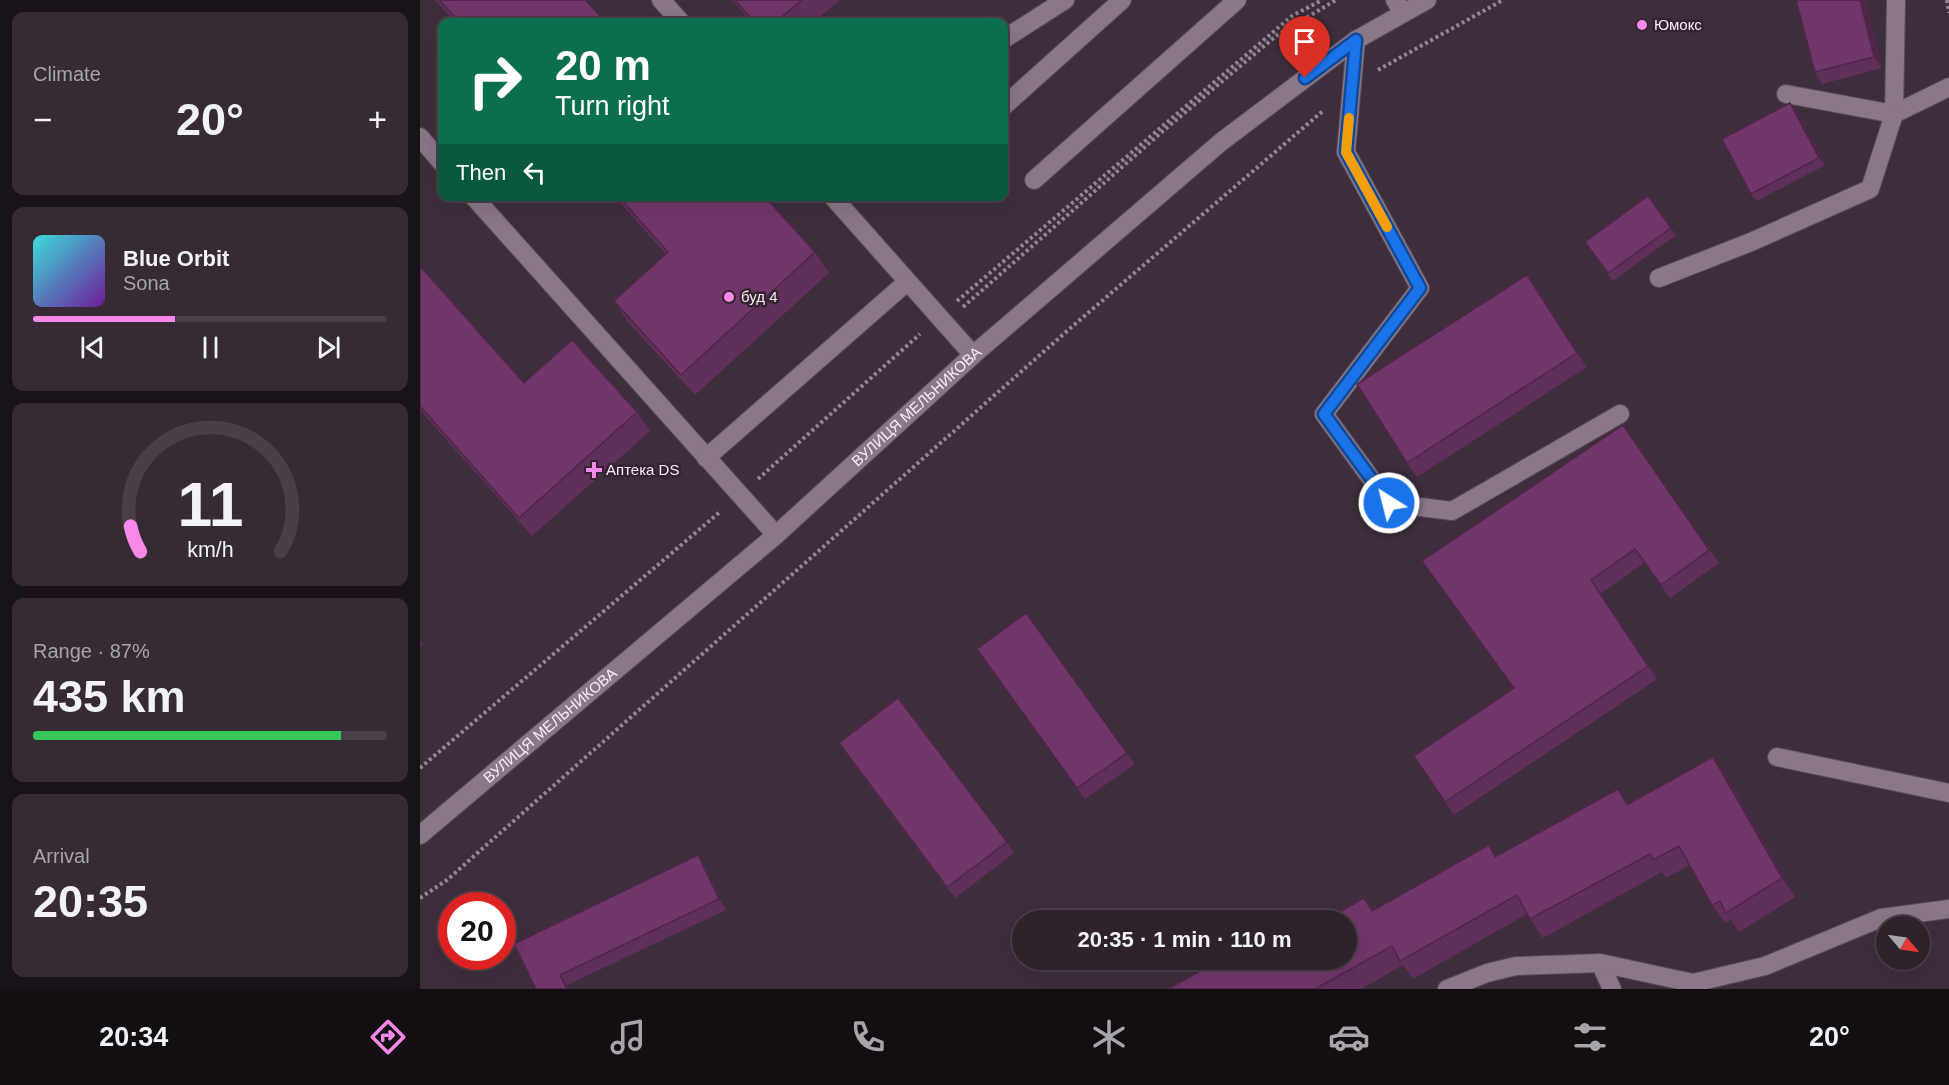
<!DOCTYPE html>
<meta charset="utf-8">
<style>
body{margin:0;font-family:Arial,sans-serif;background:#362a35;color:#f1f3f6;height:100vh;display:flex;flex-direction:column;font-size:22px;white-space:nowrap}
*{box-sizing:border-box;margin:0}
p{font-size:20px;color:#a7a4aa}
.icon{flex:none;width:33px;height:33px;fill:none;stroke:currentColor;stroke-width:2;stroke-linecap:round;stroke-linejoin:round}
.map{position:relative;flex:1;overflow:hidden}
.side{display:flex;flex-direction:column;gap:12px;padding:12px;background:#191319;width:420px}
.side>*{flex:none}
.hud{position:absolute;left:18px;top:18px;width:570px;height:183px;border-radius:12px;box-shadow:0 6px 24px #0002,0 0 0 2px #493f49;background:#0b6e4f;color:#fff;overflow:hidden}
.needle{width:39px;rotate:119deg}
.buttons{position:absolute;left:1456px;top:916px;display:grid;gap:12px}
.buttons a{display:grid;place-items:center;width:54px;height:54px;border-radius:50%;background:#2e222d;box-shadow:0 6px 24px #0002,0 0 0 2px #493f49;font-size:30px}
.speed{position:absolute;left:18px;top:892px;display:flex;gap:12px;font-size:30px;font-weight:700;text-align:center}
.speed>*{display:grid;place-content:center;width:78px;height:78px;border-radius:50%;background:#2e222d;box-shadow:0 6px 24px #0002,0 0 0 2px #493f49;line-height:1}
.speed .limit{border:9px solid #d22;background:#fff;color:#111}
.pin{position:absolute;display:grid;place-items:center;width:51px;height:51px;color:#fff;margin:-62px -26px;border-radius:50% 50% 50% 0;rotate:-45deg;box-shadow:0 0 6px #0007}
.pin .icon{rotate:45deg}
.me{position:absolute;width:66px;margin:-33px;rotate:324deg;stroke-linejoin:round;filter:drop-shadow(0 0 4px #0008)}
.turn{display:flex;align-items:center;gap:21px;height:126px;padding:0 18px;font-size:27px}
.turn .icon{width:78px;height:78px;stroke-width:2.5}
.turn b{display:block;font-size:42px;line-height:51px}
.then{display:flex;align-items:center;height:57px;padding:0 18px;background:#0003;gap:12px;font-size:22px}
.big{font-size:45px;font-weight:600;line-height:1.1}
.side .card{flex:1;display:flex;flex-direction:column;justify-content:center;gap:9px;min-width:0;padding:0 21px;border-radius:12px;background:#362a35}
.side .dial{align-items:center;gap:0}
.dial svg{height:156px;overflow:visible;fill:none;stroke:#493f49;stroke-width:7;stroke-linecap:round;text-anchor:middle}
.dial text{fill:#f1f3f6;stroke:none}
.song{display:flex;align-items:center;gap:18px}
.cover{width:72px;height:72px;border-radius:9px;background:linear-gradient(135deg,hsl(180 70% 55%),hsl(280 70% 35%))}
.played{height:6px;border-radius:3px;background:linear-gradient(90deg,#f888ea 40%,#493f49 40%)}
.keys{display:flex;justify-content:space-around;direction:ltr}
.heat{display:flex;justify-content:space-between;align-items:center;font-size:33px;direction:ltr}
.charge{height:9px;border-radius:4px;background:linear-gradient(90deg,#34c759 87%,#493f49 0)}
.trip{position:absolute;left:592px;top:910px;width:345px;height:60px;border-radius:30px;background:#2e222d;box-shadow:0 6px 24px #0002,0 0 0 2px #493f49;font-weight:600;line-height:60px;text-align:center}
.menu{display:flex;height:96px;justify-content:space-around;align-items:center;background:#120e12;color:#a7a4aa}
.menu .icon{width:42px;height:42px}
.menu .on{color:#f888ea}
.menu b{font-size:27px;color:#f1f3f6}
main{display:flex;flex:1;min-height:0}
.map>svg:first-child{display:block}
</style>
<main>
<section class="side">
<div class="card"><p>Climate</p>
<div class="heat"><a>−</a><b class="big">20°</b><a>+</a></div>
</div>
<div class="card">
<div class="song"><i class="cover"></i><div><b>Blue Orbit</b><p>Sona</p></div></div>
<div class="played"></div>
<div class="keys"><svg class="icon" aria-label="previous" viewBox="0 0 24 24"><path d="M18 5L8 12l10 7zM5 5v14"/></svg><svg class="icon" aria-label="pause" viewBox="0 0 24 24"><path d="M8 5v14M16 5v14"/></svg><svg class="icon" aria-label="next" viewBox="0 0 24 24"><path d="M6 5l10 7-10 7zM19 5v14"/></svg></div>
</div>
<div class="card dial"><svg viewBox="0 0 100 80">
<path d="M14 69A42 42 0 1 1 86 69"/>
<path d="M14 69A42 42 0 0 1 9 56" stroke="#f888ea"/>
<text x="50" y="56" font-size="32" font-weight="700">11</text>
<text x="50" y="72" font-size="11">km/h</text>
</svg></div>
<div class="card"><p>Range · 87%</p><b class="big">435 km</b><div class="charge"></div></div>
<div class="card"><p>Arrival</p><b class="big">20:35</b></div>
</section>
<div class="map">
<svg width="1529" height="989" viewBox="0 0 1529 989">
<rect width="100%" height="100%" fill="#3e2e3c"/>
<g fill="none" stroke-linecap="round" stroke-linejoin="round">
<defs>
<g id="lane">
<polyline points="241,0 261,22"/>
<polyline points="975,0 983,13"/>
<polyline points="1476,0 1474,114 1529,87"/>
<polyline points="584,39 645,0"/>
<polyline points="936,40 926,152 1000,288 904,414 969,503 1032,511 1200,414"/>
<polyline points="584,106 702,0"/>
<polyline points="0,137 22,163"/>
<polyline points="614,180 817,0"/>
<polyline points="53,196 356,535"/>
<polyline points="412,196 553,355"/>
<polyline points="1239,278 1331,242 1450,189 1474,114 1366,94"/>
<polyline points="286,458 487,282"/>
<polyline points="1357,757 1529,793"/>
<polyline points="1180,963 1192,989"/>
<polyline points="1027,989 1067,973 1096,966 1180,963 1273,983 1345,966 1461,918 1529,909"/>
</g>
<g id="street">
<path id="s1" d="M0,835L356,535L553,355L801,142L936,40L1007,0"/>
</g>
</defs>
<!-- lane casing -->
<use href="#lane" stroke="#584a56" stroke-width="20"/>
<!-- street casing -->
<use href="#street" stroke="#584a56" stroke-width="20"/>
<!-- path -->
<g stroke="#948692" stroke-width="4" stroke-dasharray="3 3" stroke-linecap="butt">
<polyline points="1527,0 1529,13"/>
<polyline points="958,70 1083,0"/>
<polyline points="537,301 872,16 902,0"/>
<polyline points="543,307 743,131 856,36 916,0"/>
<polyline points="338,479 500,334"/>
<polyline points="0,768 301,511"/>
<polyline points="0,898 27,880 647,331 904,110"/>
</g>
<!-- lane -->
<use href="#lane" stroke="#8a7787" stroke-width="18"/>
<!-- street -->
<use href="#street" stroke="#8a7787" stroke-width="18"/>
</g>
<!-- wall -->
<g fill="#612f5b">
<polygon points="15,0 165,0 186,22 35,22"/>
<polygon points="312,0 420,0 394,22 331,22"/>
<polygon points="1376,0 1445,0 1462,68 1402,84 1395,72"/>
<polygon points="1370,103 1376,110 1405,165 1337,201 1331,194"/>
<polygon points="194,196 344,196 395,252 409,273 275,395 208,322 194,301 246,254"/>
<polygon points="1228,196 1256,235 1193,281 1165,242"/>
<polygon points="0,266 104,383 217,412 230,431 112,536 0,410"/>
<polygon points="1117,289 1167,367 997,477 987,463"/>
<polygon points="1203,425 1299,563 1250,598 1224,563 1180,594 1237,679 1034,815 994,756 1094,688"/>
<polygon points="606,613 715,764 665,799 557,649"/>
<polygon points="0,640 3,644 0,647"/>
<polygon points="419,743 587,842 594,853 535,898"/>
<polygon points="1293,757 1306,775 1375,897 1319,932 1311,920 1305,923 1292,905 1270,865 1246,878 1242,872 1123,938 1107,914 993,979 983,965 941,989 748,989 927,960 944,898 953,911 1076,856 1198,789 1208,804"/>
<polygon points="278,855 285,866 306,910 147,985 149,989 116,989"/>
</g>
<!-- shaded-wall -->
<g fill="#4f264a">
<polygon points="1440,0 1445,0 1462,68 1454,57"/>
<polygon points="1370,103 1376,110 1405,165 1399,158"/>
<polygon points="1107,275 1117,289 1167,367 1157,353"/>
<polygon points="1293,757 1306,775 1375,897 1362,878"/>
<polygon points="278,855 285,866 306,910 299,899"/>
<polygon points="140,975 147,985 149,989 147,989"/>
</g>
<!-- building -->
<g fill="#71376a" stroke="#4f264a" stroke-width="1.5">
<polygon points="19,0 165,0 186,22 40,22"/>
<polygon points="315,0 382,0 356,22 334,22"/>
<polygon points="1376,0 1440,0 1454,57 1395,72"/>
<polygon points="1370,103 1399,158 1331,194 1302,139"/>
<polygon points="198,196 344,196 395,252 261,375 194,301 248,252"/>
<polygon points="1228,196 1251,228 1188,273 1165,242"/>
<polygon points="0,266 104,383 152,340 217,412 99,518 0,406"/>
<polygon points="1107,275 1157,353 987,463 937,384"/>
<polygon points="1203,425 1289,550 1241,585 1215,549 1171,580 1228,666 1025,802 994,756 1094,688 1002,561"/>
<polygon points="606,613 707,753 657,788 557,649"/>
<polygon points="478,698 587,842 527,887 419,743"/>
<polygon points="1293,757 1362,878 1306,913 1300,901 1292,905 1259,846 1233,860 1230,854 1110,919 1097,895 980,961 972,946 895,989 748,989 800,960 832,960 833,961 834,960 927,960 927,921 904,921 944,898 952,911 1069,845 1075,857 1198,789 1207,805"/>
<polygon points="278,855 299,899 140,975 147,989 116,989 94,944"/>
</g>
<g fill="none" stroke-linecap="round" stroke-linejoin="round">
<defs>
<polyline id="route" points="885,78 936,40 926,152 1000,288 904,414 969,503"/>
</defs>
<!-- route casing -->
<use href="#route" stroke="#114b97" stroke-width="15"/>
<!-- route -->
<use href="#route" stroke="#1a73e8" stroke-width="10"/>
<!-- slow -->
<polyline stroke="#f59e0b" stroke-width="10" points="929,118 926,152 967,227"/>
</g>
<!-- markers -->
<g fill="#f888ea" stroke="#342431" stroke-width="2">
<circle cx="1222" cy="25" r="6"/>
<circle cx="309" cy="297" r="6"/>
<path d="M171 461h6v6h6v6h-6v6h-6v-6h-6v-6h6z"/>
</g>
<g text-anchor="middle" stroke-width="5" stroke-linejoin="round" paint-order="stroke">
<!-- poi labels -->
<g font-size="15" fill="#f8edf6" stroke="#342431" text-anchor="start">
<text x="1234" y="30">Юмокс</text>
<text x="321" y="302">буд 4</text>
<text x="186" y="475">Аптека DS</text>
</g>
<!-- street labels -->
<g font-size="15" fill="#f8edf6" stroke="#342431">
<text dy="5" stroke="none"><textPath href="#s1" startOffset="656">ВУЛИЦЯ МЕЛЬНИКОВА</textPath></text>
<text dy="5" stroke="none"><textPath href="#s1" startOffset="170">ВУЛИЦЯ МЕЛЬНИКОВА</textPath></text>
</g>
</g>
</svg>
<div class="buttons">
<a><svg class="needle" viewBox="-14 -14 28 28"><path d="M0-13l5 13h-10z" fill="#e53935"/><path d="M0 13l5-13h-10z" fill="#a7a4aa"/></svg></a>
</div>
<div class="speed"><div class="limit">20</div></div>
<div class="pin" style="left:885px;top:78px;background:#d93025"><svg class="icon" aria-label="arrive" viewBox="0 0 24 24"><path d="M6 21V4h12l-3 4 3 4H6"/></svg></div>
<svg class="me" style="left:969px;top:503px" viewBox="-20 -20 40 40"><circle r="17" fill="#1a73e8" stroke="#fff" stroke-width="3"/><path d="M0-11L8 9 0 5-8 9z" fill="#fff"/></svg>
<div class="trip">20:35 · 1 min · 110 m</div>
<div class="hud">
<div class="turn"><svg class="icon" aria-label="right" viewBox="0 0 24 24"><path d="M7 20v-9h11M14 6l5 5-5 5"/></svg><div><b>20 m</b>Turn right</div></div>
<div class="then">Then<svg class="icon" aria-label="left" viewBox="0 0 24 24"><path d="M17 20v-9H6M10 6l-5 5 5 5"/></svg></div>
</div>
</div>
</main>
<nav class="menu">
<b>20:34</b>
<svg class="icon on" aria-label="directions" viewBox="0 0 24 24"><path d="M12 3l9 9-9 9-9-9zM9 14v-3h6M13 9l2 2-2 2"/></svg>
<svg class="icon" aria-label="music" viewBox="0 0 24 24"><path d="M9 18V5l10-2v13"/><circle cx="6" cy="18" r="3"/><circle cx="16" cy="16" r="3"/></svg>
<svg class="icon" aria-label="phone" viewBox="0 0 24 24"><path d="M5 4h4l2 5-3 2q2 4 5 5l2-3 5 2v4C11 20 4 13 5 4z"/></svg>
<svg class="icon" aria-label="climate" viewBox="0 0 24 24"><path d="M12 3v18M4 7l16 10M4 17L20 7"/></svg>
<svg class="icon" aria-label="car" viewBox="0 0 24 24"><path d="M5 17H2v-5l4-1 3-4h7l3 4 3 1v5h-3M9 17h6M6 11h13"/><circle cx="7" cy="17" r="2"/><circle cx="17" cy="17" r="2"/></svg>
<svg class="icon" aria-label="filters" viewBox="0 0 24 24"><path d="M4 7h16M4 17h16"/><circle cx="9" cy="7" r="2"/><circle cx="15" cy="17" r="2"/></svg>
<b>20°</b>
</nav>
